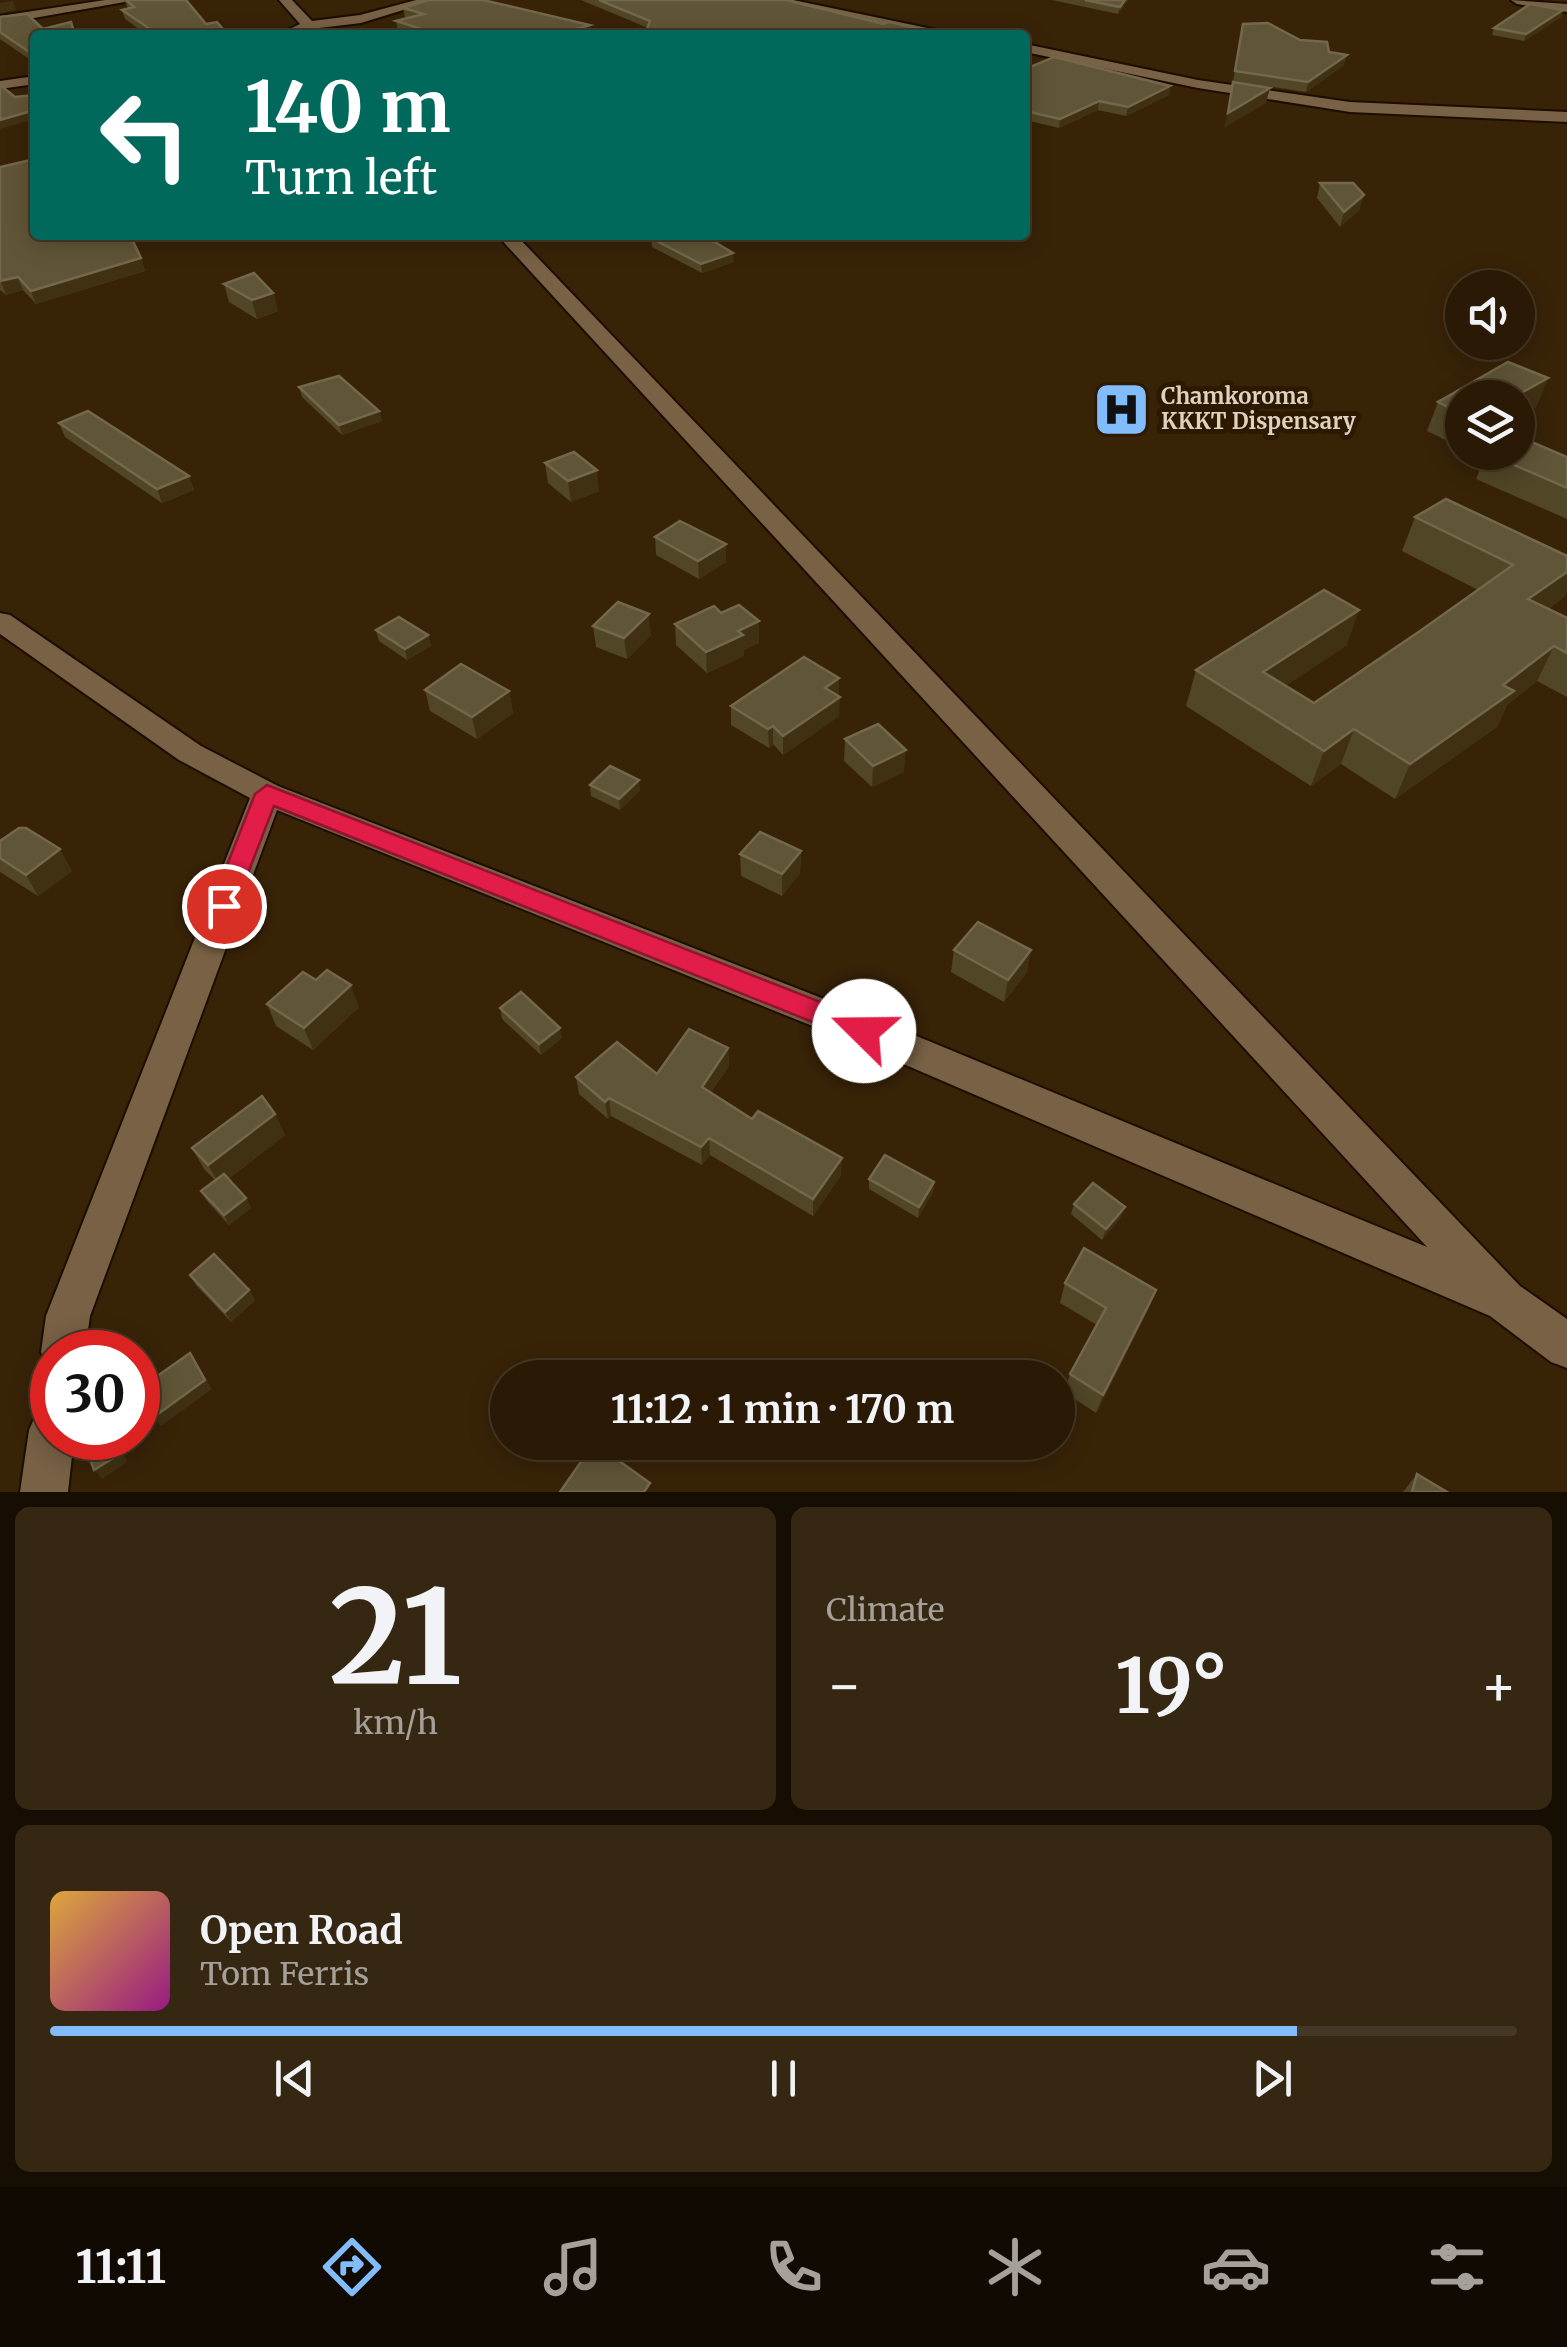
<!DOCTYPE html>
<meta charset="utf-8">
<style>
body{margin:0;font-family:Merriweather,serif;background:#362713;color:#f1f3f6;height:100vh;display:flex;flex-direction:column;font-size:38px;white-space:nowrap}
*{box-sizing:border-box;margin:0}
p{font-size:32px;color:#a5a19a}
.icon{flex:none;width:55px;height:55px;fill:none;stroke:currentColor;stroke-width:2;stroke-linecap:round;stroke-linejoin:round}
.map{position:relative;height:1492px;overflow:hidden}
.side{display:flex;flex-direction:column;gap:15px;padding:15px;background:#170e03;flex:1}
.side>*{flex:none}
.banner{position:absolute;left:30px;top:30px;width:1000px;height:210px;border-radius:10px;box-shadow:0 5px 25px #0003,0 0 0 2px #463827;background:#00695c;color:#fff;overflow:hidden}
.controls{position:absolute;left:1445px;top:270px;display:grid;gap:20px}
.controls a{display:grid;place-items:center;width:90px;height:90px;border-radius:50%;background:#2a1a05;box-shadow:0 5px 25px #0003,0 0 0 2px #463827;font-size:50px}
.speed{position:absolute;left:30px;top:1330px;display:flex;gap:20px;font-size:50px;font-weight:700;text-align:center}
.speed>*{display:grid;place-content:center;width:130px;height:130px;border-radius:50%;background:#2a1a05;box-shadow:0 5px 25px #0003,0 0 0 2px #463827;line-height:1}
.speed .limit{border:15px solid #d22;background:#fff;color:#111}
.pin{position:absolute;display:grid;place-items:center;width:85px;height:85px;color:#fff;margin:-42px;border:5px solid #fff;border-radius:50%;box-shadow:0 2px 10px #0007}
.me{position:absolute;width:110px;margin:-55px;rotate:292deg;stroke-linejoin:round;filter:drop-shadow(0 0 8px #0008)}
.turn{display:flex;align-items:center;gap:35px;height:210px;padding:0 50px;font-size:45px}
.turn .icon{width:130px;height:130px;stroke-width:2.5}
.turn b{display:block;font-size:70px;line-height:85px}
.big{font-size:75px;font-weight:700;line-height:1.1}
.side .card{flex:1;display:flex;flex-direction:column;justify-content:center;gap:15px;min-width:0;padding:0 35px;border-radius:15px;background:#362713}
.side .dial{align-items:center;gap:0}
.dial b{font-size:130px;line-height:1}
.song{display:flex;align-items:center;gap:30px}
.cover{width:120px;height:120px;border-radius:15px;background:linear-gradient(135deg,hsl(40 70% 55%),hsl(310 70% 35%))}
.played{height:10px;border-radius:5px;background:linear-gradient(90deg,#83bcfa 85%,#463827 85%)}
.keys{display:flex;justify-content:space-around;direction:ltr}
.heat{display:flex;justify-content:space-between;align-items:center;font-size:55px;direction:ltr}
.side .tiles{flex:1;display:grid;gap:15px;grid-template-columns:1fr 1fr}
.card:last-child{grid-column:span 2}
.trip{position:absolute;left:490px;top:1360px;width:585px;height:100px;border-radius:50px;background:#2a1a05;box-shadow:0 5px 25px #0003,0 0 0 2px #463827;font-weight:700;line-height:100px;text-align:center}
.dock{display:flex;height:160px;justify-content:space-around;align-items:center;background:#110a02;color:#a5a19a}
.dock .icon{width:70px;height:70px}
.dock .active{color:#83bcfa}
.dock b{font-size:45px;color:#f1f3f6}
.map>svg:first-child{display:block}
</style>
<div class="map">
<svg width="1567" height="1492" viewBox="0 0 1567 1492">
<rect width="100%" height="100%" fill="#382307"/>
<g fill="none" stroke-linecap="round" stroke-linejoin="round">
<defs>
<g id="minor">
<polygon points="105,0 136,0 0,24 0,16"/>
<polygon points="279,0 292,0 312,21 360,15 416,0 436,0 361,23 319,28 325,35 311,35 307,31 277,35 300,24"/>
<polygon points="767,0 793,0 961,35 933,35"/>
<polygon points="1511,0 1567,4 1567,12 1517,4"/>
<polygon points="1025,44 1198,80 1350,102 1567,112 1567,122 1350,112 1198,88 1025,52"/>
<polygon points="35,76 35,84 0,89 0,81"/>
<polygon points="497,235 516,235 1520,1286 1567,1319 1567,1368 1551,1362 1490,1316 852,1042 277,810 90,1316 85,1352 52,1352 52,1370 47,1368 41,1352 46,1316 250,798 179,760 0,634 0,613 10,615 201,746 278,786 878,1020 1427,1247"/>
<polygon points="52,1407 52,1438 74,1438 68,1492 20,1492 29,1430 36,1414"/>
</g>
</defs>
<!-- minor casing -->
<use href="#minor" stroke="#1c0d00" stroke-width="4"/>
<!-- minor -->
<use href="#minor" fill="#786145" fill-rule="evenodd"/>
</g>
<!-- wall -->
<g fill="#514626">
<polygon points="124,0 186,0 206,24 228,35 147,35 125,19 122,10 128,8"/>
<polygon points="581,0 786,0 933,35 645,35 648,28"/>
<polygon points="1052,0 1128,0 1118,14"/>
<polygon points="403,8 590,25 591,35 408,35 398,32 396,21 407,19 405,18"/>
<polygon points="1563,10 1561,17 1524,41 1492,35 1494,28"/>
<polygon points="0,17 35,35 35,63 0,39"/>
<polygon points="1243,24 1300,40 1329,52 1344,65 1306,92 1233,81"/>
<polygon points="1025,69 1170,86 1169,95 1126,116 1098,110 1059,128 1025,120"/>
<polygon points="0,167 141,258 145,271 36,304 23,290 6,295 0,290"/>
<polygon points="1320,183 1364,195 1359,210 1340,227 1317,198"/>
<polygon points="824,235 853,235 840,240"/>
<polygon points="651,238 734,262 702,273 652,247"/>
<polygon points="224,284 273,293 278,311 257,319 229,302"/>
<polygon points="1508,362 1548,378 1536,407 1518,418 1518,398 1462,398 1462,448 1427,431 1438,402"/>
<polygon points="299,387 379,411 382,421 342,435 302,397"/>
<polygon points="59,423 189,476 194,490 162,503 65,437"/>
<polygon points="1487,453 1567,457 1567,519 1476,479"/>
<polygon points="545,463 599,491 571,502 548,483"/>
<polygon points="1415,517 1567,556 1567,591 1564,597 1548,609 1567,618 1567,697 1537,681 1507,705 1497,727 1395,799 1341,764 1311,786 1186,706 1196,670 1347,645 1285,686 1314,703 1478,590 1402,551"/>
<polygon points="655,537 726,562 699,579 656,555"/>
<polygon points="675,624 759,643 744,650 744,656 707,673 676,645"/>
<polygon points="593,626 651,635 627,659 596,647"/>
<polygon points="376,630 428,635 431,646 407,660 379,641"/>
<polygon points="839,678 839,716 783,755 773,744 769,748 731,725 731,706"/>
<polygon points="425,690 509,691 513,713 477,739 430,711"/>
<polygon points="845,739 904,772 872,787 844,761"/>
<polygon points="590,785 640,790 620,810 591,796"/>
<polygon points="0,841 72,871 38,896 0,872"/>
<polygon points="801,851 800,873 782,896 741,876 740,854"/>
<polygon points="954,950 1027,972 1004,1002 951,972"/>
<polygon points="267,1004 359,1007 313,1050 276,1026"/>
<polygon points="500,1008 562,1038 541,1055 502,1019"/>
<polygon points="728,1048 729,1066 711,1092 841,1175 813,1216 710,1155 702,1165 611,1116 608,1119 579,1094 576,1077 657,1074"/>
<polygon points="275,1114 285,1135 228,1179 246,1198 251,1208 229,1225 207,1201 201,1191 215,1180 204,1169 192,1148"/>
<polygon points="869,1179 934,1182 933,1192 918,1218 869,1189"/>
<polygon points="1074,1204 1121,1217 1102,1240 1071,1214"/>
<polygon points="190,1275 249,1290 255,1300 231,1322 196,1285"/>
<polygon points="1065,1283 1156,1290 1148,1310 1096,1413 1064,1392 1070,1374 1097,1325 1060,1303"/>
<polygon points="1417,1474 1447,1492 1403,1492"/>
</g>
<!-- shaded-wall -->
<g fill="#403112">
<polygon points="1125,0 1128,0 1118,14 1120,7"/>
<polygon points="13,1 16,10 0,13 0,3"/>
<polygon points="1563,10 1561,17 1524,41 1526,34"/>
<polygon points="590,25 591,35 555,35"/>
<polygon points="1347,55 1344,65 1306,92 1308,82"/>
<polygon points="1170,86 1169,95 1126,116 1128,107"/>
<polygon points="1270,88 1266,103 1224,128 1228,113"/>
<polygon points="1099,101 1098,110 1059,128 1060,119"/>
<polygon points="35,110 35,119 0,129 0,120"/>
<polygon points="1364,195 1359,210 1340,227 1344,212"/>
<polygon points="400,235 413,235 401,240"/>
<polygon points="840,235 853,235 840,240"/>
<polygon points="866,235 877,235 865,241"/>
<polygon points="733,253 734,262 702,273 701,264"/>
<polygon points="141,258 145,271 36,304 31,291"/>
<polygon points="18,277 23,290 6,295 1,282"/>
<polygon points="273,293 278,311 257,319 252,300"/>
<polygon points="1548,378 1536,407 1518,418 1518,398 1512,398"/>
<polygon points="379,411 382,421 342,435 339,425"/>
<polygon points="597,470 599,491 571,502 568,481"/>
<polygon points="189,476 194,490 162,503 157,489"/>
<polygon points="726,544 726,562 699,579 698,561"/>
<polygon points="1567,572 1567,591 1564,597 1512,634 1528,599"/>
<polygon points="1359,610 1347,645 1252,708 1263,672"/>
<polygon points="649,614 651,635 627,659 624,638"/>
<polygon points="759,621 759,643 744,650 744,656 707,673 706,652 738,631"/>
<polygon points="428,635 431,646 407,660 405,649"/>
<polygon points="1554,646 1537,681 1507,705 1497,727 1395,799 1410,764 1503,685"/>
<polygon points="839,678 839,697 825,688"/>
<polygon points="509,691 513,713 477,739 472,717"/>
<polygon points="840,697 839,716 783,755 783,736"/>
<polygon points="773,726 773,744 769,748 768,729"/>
<polygon points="1354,729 1341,764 1311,786 1324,751"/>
<polygon points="906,750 904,772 872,787 873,766"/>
<polygon points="639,780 640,790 620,810 619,799"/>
<polygon points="60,849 72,871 38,896 26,875"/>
<polygon points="801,851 800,873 782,896 782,874"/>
<polygon points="1031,950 1027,972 1004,1002 1008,980"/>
<polygon points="351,985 359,1007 313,1050 304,1028"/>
<polygon points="560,1028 562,1038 541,1055 539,1044"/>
<polygon points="728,1048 729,1066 703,1104 702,1087"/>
<polygon points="609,1098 611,1116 608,1119 605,1102"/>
<polygon points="275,1114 285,1135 220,1185 208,1165"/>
<polygon points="709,1138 710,1155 702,1165 701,1147"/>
<polygon points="842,1158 841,1175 813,1216 813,1199"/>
<polygon points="934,1182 933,1192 918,1218 919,1207"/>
<polygon points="246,1198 251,1208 229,1225 224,1215"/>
<polygon points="1125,1207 1121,1217 1102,1240 1106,1229"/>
<polygon points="249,1290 255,1300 231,1322 225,1312"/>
<polygon points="1156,1290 1148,1310 1096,1413 1103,1395"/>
<polygon points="190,1353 212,1389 161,1426 154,1417"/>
<polygon points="114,1438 118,1438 127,1462 102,1479 94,1470"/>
</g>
<!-- building -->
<g fill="#605537" stroke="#74684c" stroke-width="2.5">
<polygon points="126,0 186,0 206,24 217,22 228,35 159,35 122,10 134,7"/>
<polygon points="428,0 483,0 590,25 555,35 440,35 396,21 424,14 403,8"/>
<polygon points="599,0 786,0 883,24 890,22 933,32 933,35 726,35 717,32 709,35 645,35 650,21"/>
<polygon points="1085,0 1125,0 1120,7"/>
<polygon points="1530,4 1563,10 1526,34 1494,28"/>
<polygon points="27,14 43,29 71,22 75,35 35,35 35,56 0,32 0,17"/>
<polygon points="1268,23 1300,40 1327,42 1329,52 1347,55 1308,82 1235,71 1243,24"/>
<polygon points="1054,57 1170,86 1128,107 1099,101 1060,119 1025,111 1025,69"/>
<polygon points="1233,82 1270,88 1228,113"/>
<polygon points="0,85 15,97 35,95 35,110 0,120"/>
<polygon points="35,159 35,235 130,235 141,258 31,291 18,277 0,281 0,167"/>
<polygon points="1320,183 1353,183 1364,195 1344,212"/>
<polygon points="660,235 703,235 733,253 701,264 651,238"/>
<polygon points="254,273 273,293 252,300 224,284"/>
<polygon points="1508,362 1548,378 1512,398 1462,398 1462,414 1438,402"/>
<polygon points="339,376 379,411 339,425 299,387"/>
<polygon points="88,411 189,476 157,489 59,423"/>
<polygon points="1518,436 1567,457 1567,488 1487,453 1518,452"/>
<polygon points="574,452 597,470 568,481 545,463"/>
<polygon points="1446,499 1567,556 1567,572 1528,599 1567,618 1567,653 1554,646 1503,685 1514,691 1410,764 1354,729 1324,751 1196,670 1324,590 1359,610 1263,672 1314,703 1420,631 1513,565 1415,517"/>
<polygon points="680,521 726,544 698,561 655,537"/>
<polygon points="618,602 649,614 624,638 593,626"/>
<polygon points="739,605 759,621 738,631 743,635 706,652 675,624 714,606 721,613"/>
<polygon points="399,617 428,635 405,649 376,630"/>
<polygon points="804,657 839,678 825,688 840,697 783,736 773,726 768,729 731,706"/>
<polygon points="461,664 509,691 472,717 425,690"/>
<polygon points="878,724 906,750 873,766 845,739"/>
<polygon points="610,766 639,780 619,799 590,785"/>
<polygon points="19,828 26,828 60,849 26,875 0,858 0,841"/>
<polygon points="760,832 801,851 782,874 740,854"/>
<polygon points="978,922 1031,950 1008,980 954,950"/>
<polygon points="327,970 351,985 304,1028 267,1004 303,972 316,980"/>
<polygon points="521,992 560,1028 539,1044 500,1008"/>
<polygon points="689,1029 728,1048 702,1087 752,1119 758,1111 842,1158 813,1199 709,1138 701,1147 609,1098 605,1102 576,1077 617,1042 657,1074"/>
<polygon points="262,1096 275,1114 208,1165 192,1148"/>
<polygon points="885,1155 934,1182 919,1207 869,1179"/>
<polygon points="224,1174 246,1198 224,1215 201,1191"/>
<polygon points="1093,1183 1125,1207 1106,1229 1074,1204"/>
<polygon points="1084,1248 1156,1290 1103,1395 1070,1374 1106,1308 1065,1283"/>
<polygon points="214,1254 249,1290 225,1312 190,1275"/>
<polygon points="190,1353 205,1380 154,1417 139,1389"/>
<polygon points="82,1438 114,1438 120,1454 94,1470"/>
<polygon points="594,1443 650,1483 644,1492 560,1492"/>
<polygon points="1417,1474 1447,1492 1412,1492"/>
</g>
<!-- route -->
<polygon fill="#e11d48" stroke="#92132f" stroke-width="2.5" points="267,785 874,1023 878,1031 874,1039 864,1042 855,1039 274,806 233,912 215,912 211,906 255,794"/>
<!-- icons -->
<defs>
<symbol id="hospital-square" viewBox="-11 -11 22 22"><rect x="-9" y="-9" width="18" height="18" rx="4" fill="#83bcfa" stroke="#2d1900"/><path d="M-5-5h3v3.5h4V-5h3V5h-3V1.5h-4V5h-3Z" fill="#111"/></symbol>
</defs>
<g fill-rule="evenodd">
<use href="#hospital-square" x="1090" y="378" width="63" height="63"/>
</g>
<g text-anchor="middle" stroke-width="10" stroke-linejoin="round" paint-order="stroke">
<!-- far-poi labels -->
<g font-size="22" font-weight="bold" fill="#dfd2c2" stroke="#2d1900" text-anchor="start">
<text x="1161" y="404">Chamkoroma<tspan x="1161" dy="25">KKKT Dispensary</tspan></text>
</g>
</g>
</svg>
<div class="controls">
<a><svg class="icon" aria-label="sound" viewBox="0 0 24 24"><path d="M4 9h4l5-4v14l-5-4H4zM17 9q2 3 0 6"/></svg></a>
<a><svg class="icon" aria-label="layers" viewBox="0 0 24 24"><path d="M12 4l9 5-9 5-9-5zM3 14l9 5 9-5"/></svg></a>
</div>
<div class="speed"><div class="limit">30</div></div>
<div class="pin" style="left:224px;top:906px;background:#d93025"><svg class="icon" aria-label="arrive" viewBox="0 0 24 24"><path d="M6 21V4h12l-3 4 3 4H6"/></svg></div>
<svg class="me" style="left:864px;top:1031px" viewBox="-20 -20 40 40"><circle r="19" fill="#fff"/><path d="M0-13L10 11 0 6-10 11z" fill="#e11d48"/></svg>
<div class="trip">11:12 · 1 min · 170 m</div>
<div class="banner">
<div class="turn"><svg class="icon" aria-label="left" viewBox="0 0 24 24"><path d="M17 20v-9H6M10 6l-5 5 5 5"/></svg><div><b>140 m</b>Turn left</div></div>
</div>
</div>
<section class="side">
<div class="tiles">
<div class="card dial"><b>21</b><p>km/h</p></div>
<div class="card"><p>Climate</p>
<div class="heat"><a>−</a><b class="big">19°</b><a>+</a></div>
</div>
<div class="card">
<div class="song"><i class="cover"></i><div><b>Open Road</b><p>Tom Ferris</p></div></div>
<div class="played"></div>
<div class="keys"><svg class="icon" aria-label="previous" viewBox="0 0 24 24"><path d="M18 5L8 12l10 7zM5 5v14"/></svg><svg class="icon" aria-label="pause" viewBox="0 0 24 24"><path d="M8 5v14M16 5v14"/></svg><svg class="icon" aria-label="next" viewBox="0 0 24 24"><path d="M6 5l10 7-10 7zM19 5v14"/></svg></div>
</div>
</div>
</section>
<nav class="dock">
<b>11:11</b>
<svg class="icon active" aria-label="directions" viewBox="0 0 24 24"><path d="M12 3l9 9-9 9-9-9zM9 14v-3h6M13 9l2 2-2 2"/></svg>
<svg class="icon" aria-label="music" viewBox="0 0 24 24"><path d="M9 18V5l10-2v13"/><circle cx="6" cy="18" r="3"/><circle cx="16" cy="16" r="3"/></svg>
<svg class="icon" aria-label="phone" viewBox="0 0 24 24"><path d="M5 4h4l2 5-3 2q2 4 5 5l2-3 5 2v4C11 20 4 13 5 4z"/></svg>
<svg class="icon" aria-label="climate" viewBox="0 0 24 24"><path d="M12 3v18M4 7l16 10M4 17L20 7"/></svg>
<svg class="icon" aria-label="car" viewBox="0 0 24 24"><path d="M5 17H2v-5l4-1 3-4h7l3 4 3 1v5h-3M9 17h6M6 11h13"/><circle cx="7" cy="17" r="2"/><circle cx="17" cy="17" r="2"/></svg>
<svg class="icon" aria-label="filters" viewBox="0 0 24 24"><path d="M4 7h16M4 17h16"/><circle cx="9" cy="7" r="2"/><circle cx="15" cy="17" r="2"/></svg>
</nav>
